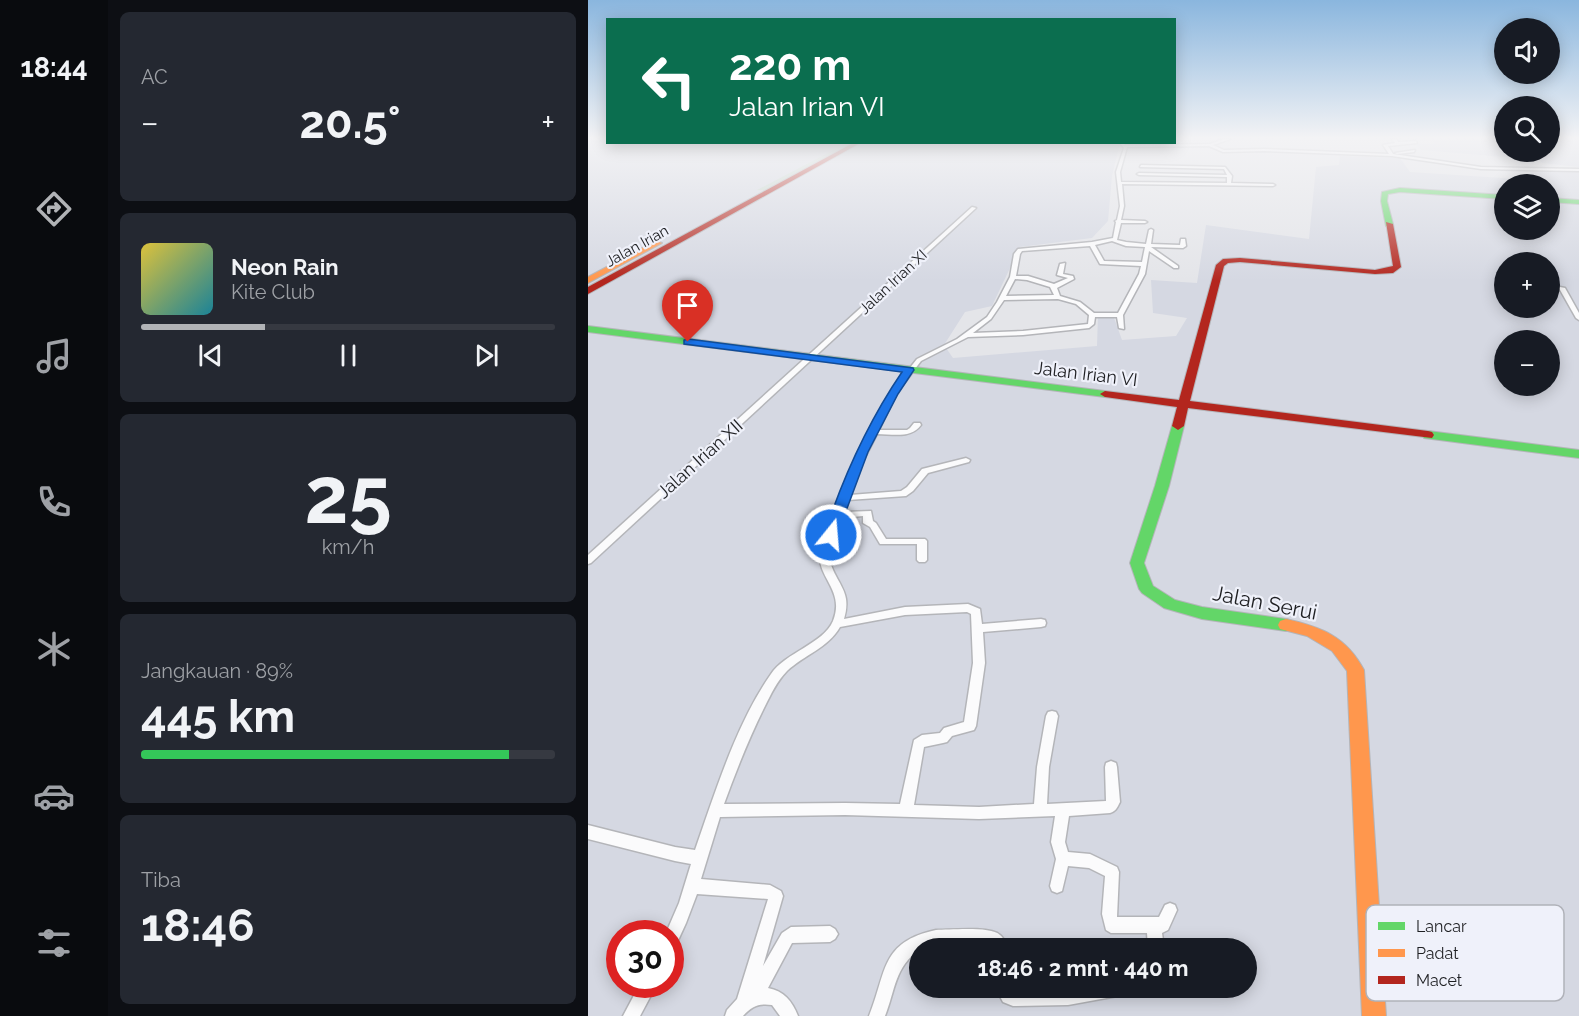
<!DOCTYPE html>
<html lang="id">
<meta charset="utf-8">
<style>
body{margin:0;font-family:Raleway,sans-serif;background:#242831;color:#f1f3f6;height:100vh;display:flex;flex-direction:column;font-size:22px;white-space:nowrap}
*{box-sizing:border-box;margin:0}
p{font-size:20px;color:#9ea1a6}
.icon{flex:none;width:33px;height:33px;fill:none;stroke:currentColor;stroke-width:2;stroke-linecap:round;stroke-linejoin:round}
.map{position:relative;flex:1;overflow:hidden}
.sheet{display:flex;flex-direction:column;gap:12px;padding:12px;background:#0d0f14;width:480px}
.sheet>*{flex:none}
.banner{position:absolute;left:18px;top:18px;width:570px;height:126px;border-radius:0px;box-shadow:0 3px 15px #0003;background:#0b6e4f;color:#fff;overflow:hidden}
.controls{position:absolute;left:906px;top:18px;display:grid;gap:12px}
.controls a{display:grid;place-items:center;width:66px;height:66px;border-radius:50%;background:#171b24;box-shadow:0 3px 15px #0003;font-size:30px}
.speed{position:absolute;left:18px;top:920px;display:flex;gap:12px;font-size:30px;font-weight:700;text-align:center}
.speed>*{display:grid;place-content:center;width:78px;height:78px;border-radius:50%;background:#171b24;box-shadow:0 3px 15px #0003;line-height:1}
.speed .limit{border:9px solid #d22;background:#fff;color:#111}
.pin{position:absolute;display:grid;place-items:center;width:51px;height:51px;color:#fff;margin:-62px -26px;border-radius:50% 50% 50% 0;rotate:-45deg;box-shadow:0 0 6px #0007}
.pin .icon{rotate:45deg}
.me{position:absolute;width:66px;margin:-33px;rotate:17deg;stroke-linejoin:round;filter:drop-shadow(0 0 4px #0008)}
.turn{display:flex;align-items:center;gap:21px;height:126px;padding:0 24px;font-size:27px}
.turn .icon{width:78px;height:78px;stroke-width:2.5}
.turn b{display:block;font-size:42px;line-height:51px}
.big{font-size:45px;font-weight:700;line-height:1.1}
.sheet .card{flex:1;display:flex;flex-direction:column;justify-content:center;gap:9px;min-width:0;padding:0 21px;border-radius:9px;background:#242831}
.sheet .dial{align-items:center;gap:0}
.dial b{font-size:78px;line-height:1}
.song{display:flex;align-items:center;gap:18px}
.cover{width:72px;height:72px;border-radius:9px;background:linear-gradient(135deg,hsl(50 70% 55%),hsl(190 70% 35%))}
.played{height:6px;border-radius:3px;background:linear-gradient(90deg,#b1b3b6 30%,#363941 30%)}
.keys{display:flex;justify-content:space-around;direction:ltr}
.heat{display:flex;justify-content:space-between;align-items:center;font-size:33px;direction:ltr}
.charge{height:9px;border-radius:4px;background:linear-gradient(90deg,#34c759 89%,#363941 0)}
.trip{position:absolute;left:321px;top:938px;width:348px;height:60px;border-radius:30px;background:#171b24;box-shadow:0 3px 15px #0003;font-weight:700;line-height:60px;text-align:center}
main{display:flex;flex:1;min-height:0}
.dock{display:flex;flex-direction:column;width:108px;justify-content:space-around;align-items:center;background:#090b0e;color:#9ea1a6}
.dock .icon{width:42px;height:42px}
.dock .on{color:#b1b3b6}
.dock b{font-size:27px;color:#f1f3f6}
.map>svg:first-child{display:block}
</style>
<main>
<nav class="dock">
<b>18:44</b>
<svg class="icon on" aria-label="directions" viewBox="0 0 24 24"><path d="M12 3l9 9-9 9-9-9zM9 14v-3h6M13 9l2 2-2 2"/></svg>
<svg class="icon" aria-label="music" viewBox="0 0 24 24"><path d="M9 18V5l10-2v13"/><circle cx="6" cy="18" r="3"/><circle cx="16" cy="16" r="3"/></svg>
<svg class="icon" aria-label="phone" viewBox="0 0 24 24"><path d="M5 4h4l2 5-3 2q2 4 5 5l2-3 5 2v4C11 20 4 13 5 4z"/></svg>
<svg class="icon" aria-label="climate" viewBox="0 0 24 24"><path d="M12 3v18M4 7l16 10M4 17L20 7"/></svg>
<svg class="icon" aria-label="car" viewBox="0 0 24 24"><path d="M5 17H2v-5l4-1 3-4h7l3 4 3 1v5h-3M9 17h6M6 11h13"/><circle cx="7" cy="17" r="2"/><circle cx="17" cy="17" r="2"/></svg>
<svg class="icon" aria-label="filters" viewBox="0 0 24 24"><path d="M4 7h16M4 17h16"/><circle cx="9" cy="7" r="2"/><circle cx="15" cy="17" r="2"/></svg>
</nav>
<section class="sheet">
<div class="card"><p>AC</p>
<div class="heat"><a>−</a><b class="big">20.5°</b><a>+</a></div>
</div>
<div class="card">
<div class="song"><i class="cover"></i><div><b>Neon Rain</b><p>Kite Club</p></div></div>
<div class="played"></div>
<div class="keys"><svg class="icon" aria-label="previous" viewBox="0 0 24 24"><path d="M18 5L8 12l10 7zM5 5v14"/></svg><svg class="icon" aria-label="pause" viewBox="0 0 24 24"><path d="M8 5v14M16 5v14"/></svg><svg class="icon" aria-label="next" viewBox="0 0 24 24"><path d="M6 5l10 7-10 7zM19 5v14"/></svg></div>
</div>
<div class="card dial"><b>25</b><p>km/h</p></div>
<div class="card"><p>Jangkauan · 89%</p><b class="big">445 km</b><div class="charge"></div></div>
<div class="card"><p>Tiba</p><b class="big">18:46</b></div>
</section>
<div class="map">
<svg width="991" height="1016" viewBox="0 0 991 1016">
<rect width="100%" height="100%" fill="#e4e5e9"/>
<!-- built -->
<g fill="#d5d8e2" fill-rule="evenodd">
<path d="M0,139H19L20,142L532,143L524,176L520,221L504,238L432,247L404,306L377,312L356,345L365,358L509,346L510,315H525L534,340L588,336L599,318L565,313L563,280L609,283L618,225L721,239L728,167L751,165L752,156L812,158L822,172L945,180L941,169L991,172V1016H0ZM916,184H962V230H916ZM916,262H962V308H916ZM916,340H962V386H916ZM32,933H82V984H32ZM332,948H658V987H332Z"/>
<polygon points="843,139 916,139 916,152 962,152 962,139 991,139 991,167 954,163 952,160 833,150 828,144 847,144"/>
</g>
<!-- green -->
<polygon fill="#c5d5ca" points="259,143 272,143 183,191 169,190"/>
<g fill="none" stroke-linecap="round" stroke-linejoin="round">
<defs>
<g id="street">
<path d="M636,139H642L625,145L636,150L676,149L801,154L795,145L807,143L804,139H808L810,142L828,141L829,143L800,146L805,154L893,167L991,169V171L893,169L804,156L676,151L635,152L621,146L539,147L532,172L533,182L639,183V177L551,175L549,174L551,173L639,175L636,169L552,167L553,165L637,167L644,176L643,183L685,184L687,185L685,186L534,184L536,206L533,220L557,221L559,222L557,223H533L529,240L538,242L558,244L561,230L563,229L565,230L563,244L592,245L593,239H597L598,246L595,248L563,247L590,266V268H586L561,251L557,274L535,315L536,329L531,328L529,317H507L506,324L501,328L435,335L380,337L333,361L308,394L291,430H319L322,428L326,423H332L333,425C323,439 304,434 289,434L269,473L262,495L313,491L319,487L334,469L378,458L382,460L381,462L340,473L325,491L318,496L260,500L256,512L283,511L285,521L288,523L298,539H337L339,541V560L337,562H331L329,560V544H292L282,527L275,523V516L254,518C250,529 244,542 242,554C240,570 256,584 258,599C259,606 258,612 256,619L317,607L380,604L392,609L394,624L453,619L457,620L458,623L457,626L453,627L395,632L397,663L388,726L386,730L364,736L359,742L355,743L336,747L326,805L391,807L446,804L449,767L458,716L460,712L464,711L468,712L470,716L461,767L459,804L518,801L517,767L518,763L523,761L528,763L529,767L532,802C529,808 528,811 522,813L481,816L477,842L480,852L502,854L529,867L531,872L529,917H571L577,905L582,903L587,905L589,910L580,930L574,933L576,948H560L559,933H523L518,930L514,914L517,876L501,868L480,866L474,891L469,893L464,891L462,886L468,859L463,842L467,816L391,819L257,815L132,817L113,879L182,885L193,891L195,896L175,966L194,933L203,927L242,926L247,929L250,934L247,939L242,942L204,943L180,988C196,991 204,1001 210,1016H192L184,1005C171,1003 164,1006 155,1016H137L139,1010L149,999L180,899L109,894L98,923L87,947L82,949V933H78L91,903L103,864L87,861L0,839V825L87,847L107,850C127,793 148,724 183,674C198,652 235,644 245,621C257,591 230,578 232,555C233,550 236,543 238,538C243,525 247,513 252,499L251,498L253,496L261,473L281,433L280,432L283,430L301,394L329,359L369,339L399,317L409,302L422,277L426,254L430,249L504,242L525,238L528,222L527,221L529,220L532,206L528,172L536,148L531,142H535L537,145L622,144ZM524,241L538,246L557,247L554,262L516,261L507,245ZM502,246L512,264L553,266L551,274L530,313H506L492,302L472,296L469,288L486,279L485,276L475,274L477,263L472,264L469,275L480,278L466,284L440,276H428L432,254L434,251ZM427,279L439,280L462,287L466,295L418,296ZM470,299L488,304L501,315L500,324L435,331L385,333L403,319L416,300ZM379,612L383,614L385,663L376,722L356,728L352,733L334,735L326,740L312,804L257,803L136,804C148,771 161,738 177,706C183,694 189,681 199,671C216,655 240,648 252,627L317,615Z"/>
<polygon points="827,150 826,152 809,154 807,153"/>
<polygon points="384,207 388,208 3,563 0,564 0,555"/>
<polygon points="972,287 977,288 991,313 991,320 988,318 971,288"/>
<path d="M348,930C361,930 403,926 412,935C416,938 418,944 420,948H403L400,946L361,945L332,948V950C307,965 307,991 297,1016H281C299,972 292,942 348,930Z"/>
<polygon points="52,984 69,984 52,1016 35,1016"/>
<path d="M407,987H424L426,990C465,989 504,987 543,987L541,993L535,995L480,1005L425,1006L415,1002Z"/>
</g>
<g id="fast">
<polygon points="812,188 916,195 916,199 812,192 800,194 799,201 805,224 798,226 793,201 794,192"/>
<polygon points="962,198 991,200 991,204 962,202"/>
<polygon points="0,326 517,391 522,394 517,397 0,332"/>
<polygon points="590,422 596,426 581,486 556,563 565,586 587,600 614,607 698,619 704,621 706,625 704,629 698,631 614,619 576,608 554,593 551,589 542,563 567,486 584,426"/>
<polygon points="840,431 991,450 991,458 836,438 834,435 836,432"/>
</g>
<g id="slow">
<polygon points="67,241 74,243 0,283 0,277"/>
<path d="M698,619C733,627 758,636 776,670L798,1016H774L759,671L744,651L719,636L692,629L690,625L692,621Z"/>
</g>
<g id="jam">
<polygon points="267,142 274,142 0,294 0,287"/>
<polygon points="798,222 805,224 813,267 805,273 787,274 652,262 640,263 636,266 602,401 840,431 844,432 846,435 844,438 600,408 596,426 590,430 584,426 589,407 517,397 512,394 517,391 591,400 628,265 635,259 652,258 787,270 805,266"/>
</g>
</defs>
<!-- street casing -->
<use href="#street" stroke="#b4b5b9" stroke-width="3"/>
<!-- fast casing -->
<use href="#fast" stroke="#b4b5b9" stroke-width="2"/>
<!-- slow casing -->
<use href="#slow" stroke="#b4b5b9" stroke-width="2"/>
<!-- jam casing -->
<use href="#jam" stroke="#b4b5b9" stroke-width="2"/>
<!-- street -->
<use href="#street" fill="#fbfbfc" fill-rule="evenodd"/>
<!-- fast -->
<use href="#fast" fill="#63d668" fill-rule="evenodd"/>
<!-- slow -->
<use href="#slow" fill="#ff974d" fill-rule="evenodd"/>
<!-- jam -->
<use href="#jam" fill="#b3261e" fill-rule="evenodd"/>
</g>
<!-- sky -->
<linearGradient id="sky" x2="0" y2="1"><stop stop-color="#8ab6de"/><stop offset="0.49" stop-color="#f3f3f5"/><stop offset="1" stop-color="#f3f3f5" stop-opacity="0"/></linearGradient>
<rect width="991" height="281" fill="url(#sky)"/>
<!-- route -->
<path fill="#1a73e8" stroke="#114b97" stroke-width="1.5" d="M100,339L325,368L326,370L310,394L280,452L248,538H238L236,535C255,477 280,422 314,372L96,344V340Z"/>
<g text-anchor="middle" stroke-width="4.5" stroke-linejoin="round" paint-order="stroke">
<!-- far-street labels -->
<g font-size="15" fill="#1e1f22" stroke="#eff1fa">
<text transform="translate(49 246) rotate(-29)" y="5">Jalan Irian</text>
<text transform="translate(305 282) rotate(-43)" y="5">Jalan Irian XI</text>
</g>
<!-- street labels -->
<g font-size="18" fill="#1e1f22" stroke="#eff1fa">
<text transform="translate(498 374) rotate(7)" y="6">Jalan Irian VI</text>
<text transform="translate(112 459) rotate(-42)" y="6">Jalan Irian XII</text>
</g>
<!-- near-street labels -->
<g font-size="21" fill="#1e1f22" stroke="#eff1fa">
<text transform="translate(677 603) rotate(11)" y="7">Jalan Serui</text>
</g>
</g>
<!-- legend -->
<rect x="778" y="905" width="198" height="96" rx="9" fill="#eff1fa" stroke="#b0b2b9" stroke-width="1.5"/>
<rect x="790" y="922" width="27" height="8" fill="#63d668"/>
<rect x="790" y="949" width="27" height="8" fill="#ff974d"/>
<rect x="790" y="976" width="27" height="8" fill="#b3261e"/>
<g font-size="16" fill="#1e1f22">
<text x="828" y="932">Lancar</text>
<text x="828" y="959">Padat</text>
<text x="828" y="986">Macet</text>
</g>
</svg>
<div class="controls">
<a><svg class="icon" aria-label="sound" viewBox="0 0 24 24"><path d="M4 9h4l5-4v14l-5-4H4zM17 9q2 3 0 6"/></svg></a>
<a><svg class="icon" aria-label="search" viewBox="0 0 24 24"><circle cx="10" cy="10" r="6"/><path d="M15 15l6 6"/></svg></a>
<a><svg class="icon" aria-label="layers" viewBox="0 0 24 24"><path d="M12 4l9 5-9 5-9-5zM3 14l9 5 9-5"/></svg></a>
<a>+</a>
<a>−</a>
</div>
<div class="speed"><div class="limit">30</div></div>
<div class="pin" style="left:100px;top:342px;background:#d93025"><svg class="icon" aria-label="arrive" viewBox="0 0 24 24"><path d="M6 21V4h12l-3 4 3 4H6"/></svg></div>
<svg class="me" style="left:243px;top:535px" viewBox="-20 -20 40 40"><circle r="17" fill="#1a73e8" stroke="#fff" stroke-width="3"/><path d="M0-11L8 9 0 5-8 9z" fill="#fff"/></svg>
<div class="trip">18:46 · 2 mnt · 440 m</div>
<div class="banner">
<div class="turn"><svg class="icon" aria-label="left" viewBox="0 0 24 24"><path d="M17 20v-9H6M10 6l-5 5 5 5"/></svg><div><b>220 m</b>Jalan Irian VI</div></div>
</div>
</div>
</main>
